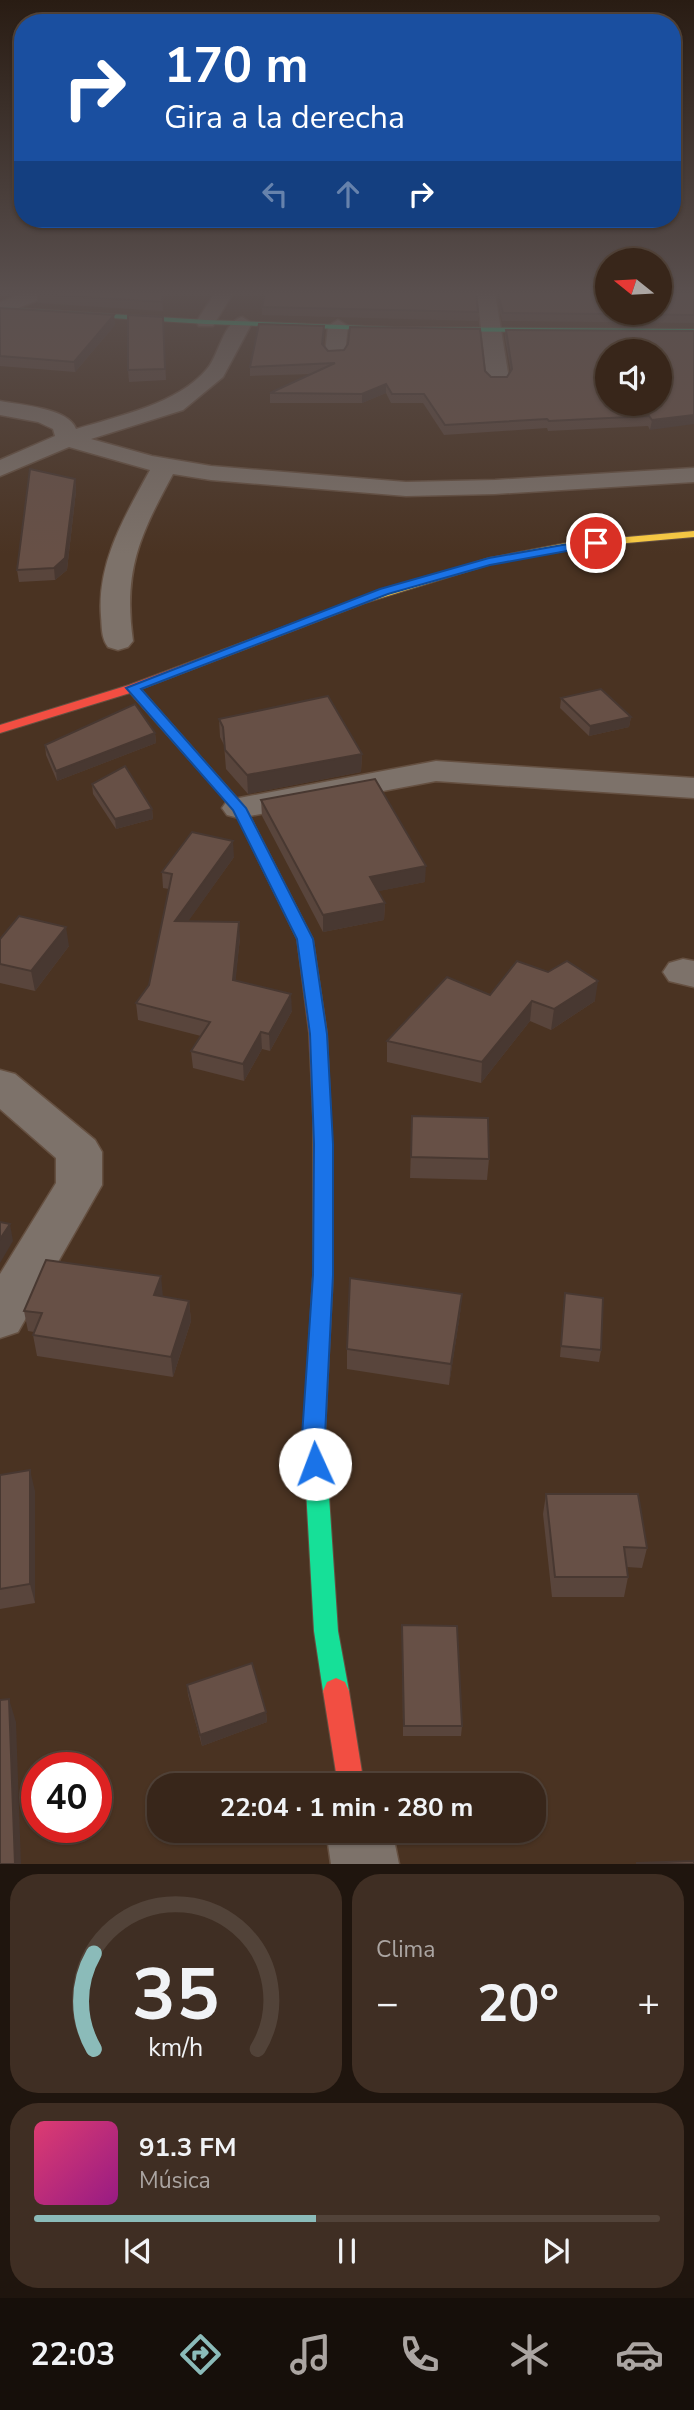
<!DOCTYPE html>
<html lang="es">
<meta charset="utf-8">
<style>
body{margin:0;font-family:"Nunito Sans",sans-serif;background:#3f2e23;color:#f1f3f6;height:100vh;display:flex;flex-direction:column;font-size:26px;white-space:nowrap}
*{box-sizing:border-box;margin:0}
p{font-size:23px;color:#aba5a2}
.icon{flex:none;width:38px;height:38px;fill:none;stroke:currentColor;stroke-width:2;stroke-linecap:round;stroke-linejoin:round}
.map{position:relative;height:1864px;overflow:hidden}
.drawer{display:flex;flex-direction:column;gap:10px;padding:10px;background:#1f150e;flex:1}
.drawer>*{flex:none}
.top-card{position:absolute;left:14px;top:14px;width:667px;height:214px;border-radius:28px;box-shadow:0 2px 5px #0004,0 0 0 2px #524339;background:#1a4fa0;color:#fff;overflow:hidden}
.needle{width:46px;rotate:288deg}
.fabs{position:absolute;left:595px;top:248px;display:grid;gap:14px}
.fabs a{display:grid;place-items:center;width:77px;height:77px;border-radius:50%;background:#38261a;box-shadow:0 2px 5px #0004,0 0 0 2px #524339;font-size:35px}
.speed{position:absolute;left:21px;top:1752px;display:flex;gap:14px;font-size:35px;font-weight:700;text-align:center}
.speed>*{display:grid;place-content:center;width:91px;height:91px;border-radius:50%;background:#38261a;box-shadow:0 2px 5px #0004,0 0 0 2px #524339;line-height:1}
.speed .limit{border:10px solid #d22;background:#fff;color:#111}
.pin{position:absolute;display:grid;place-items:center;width:60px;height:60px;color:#fff;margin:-30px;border:4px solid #fff;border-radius:50%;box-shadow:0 2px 7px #0007}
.me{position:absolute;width:77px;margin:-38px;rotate:358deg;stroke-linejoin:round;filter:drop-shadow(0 0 5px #0008)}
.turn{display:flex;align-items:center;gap:24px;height:147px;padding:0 35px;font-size:32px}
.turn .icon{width:91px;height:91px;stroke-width:2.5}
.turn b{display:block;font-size:49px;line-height:60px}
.lanes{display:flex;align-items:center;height:66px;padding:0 35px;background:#0003;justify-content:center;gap:35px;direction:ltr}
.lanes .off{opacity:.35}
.big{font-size:52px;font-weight:700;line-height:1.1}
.drawer .card{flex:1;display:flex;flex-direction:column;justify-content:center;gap:10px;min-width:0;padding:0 24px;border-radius:28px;background:#3f2e23}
.drawer .dial{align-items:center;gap:0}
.dial svg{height:182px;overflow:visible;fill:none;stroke:#524339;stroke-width:7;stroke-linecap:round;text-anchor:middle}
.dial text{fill:#f1f3f6;stroke:none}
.song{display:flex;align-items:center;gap:21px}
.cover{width:84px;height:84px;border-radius:10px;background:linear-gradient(135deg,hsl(340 70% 55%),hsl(310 70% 35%))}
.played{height:7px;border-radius:4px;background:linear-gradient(90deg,#8bbbb9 45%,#524339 45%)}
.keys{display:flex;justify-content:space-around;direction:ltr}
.heat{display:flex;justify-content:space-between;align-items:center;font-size:38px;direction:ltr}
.drawer .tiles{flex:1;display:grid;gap:10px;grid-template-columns:1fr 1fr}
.card:last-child{grid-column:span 2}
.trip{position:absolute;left:147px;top:1773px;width:399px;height:70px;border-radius:28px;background:#38261a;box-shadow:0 2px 5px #0004,0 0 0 2px #524339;font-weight:700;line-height:70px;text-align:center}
.menu{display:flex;height:112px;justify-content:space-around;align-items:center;background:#160f0a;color:#aba5a2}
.menu .icon{width:49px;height:49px}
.menu .current{color:#8bbbb9}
.menu b{font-size:32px;color:#f1f3f6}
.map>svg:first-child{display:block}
</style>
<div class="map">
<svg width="694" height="1864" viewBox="0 0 694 1864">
<rect width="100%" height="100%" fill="#4a3322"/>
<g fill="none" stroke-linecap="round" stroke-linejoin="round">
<defs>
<g id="street">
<polygon points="24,293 48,293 46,297 0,315 0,302"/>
<polygon points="215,293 233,293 213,326 199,326 196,322"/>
<polygon points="477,293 495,293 509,379 506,384 490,384 487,379"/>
<path d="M242,317L252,323L223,377L183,410L91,439L152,456L211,466L406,482L495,480L694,468V482L495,494L406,496L211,480L173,474C140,535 123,570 133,641L128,647L118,650L108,647C101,638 102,627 101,616C97,562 125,516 150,470L69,447L0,476V460L55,436L53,429L38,422L0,415V401C20,405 69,408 76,429C118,416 178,404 207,369C219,355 223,322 242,317Z"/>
<polygon points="338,320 348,326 345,353 342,357 328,357 325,353 328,326"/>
<polygon points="436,761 694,778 694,798 436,781 239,818 227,815 222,808 227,801 239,798"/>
<polygon points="683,959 694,961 694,987 669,981 663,972 669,963"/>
<polygon points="0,1070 15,1074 95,1140 102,1152 102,1185 18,1332 0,1338 0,1274 56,1183 56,1158 0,1109"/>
<polygon points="326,1830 392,1830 399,1864 331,1864"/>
</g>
<g id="fast">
<polygon points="0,307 206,320 393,327 694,329 694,333 393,331 206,324 0,311"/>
<polygon points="322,1111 328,1113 331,1118 333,1275 325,1436 338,1631 349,1691 345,1700 336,1704 327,1700 323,1691 314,1631 303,1436 313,1275 313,1118 316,1113"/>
</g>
<polygon id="slow" points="694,531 694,537 571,548 491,564 365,603 357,603 355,601 489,558 571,542"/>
<g id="jam">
<polygon points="361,598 365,599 365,603 141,689 246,808 313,939 327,1033 331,1118 328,1123 316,1123 313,1118 309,1033 297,939 233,809 130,693 0,733 0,725 129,685"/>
<polygon points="336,1678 345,1682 349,1691 364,1785 338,1785 323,1691 327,1682"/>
</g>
</defs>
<!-- street casing -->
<use href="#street" stroke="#655041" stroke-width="3"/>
<!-- fast casing -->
<use href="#fast" stroke="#655041" stroke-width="2"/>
<!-- slow casing -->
<use href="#slow" stroke="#655041" stroke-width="2"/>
<!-- jam casing -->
<use href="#jam" stroke="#655041" stroke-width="2"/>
<!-- street -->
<use href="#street" fill="#7d726a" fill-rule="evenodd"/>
<!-- fast -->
<use href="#fast" fill="#16e098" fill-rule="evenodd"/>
<!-- slow -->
<use href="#slow" fill="#ffcf43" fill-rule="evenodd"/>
<!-- jam -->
<use href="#jam" fill="#f24e42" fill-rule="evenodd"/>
</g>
<!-- wall -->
<g fill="#59453c">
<polygon points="162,293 163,311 38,303 37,294"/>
<polygon points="496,293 694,293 694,323 502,321"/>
<polygon points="262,307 478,312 478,321 262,315"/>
<polygon points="0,308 114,315 115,325 75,372 0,366"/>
<polygon points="163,317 166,380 129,382 128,370"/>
<polygon points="506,330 694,331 650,430 648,426 548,431 547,428 444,435 423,403 391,403 386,393 362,403 270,403 270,393 313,374 250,376 250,367 324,335 323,345 328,351 485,371 491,377 507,377 511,372 505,338"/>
<polygon points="75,479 76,491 67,570 55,580 19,582 17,570"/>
<polygon points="561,698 631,717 629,727 589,736 560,708"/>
<polygon points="219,719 362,754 361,772 248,794 226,769 224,745 220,737"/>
<polygon points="155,733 156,743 57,781 46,755 45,745"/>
<polygon points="92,784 152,809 153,819 116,829 93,794"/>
<polygon points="261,800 425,882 378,891 385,903 384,920 323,932 262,816"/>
<polygon points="234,857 188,921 240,938 235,981 292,1011 270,1051 262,1049 244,1081 193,1068 191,1051 201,1036 138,1020 136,1003 149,985 169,889 163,888 162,872"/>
<polygon points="0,939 69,946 35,991 0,983"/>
<polygon points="490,995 595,1001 551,1030 530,1021 481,1083 387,1062 387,1041"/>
<polygon points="412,1116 489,1159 487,1180 410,1178"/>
<polygon points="565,1293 601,1350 599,1362 560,1357"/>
<polygon points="462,1294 460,1314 449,1385 347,1369 347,1349"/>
<polygon points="163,1297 189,1301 191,1321 173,1377 37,1356 33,1335 34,1332 28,1331 24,1311"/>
<polygon points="0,1475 35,1491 35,1603 0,1609"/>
<polygon points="546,1494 647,1548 642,1568 627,1567 628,1577 624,1597 552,1597 543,1514"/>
<polygon points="402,1625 462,1726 461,1736 403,1736"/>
<polygon points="187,1685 266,1712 267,1722 202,1746 188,1695"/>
</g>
<!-- shaded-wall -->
<g fill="#483831">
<polygon points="114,315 115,325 75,372 74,362"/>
<polygon points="386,384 386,393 362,403 362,394"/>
<polygon points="694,415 694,424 650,430 652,420"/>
<polygon points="75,479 76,491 67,570 55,580 54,568"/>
<polygon points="631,717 629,727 589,736 590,726"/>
<polygon points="155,733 156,743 57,781 56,771"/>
<polygon points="362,754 361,772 248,794 247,775"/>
<polygon points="152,809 153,819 116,829 115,819"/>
<polygon points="233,841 234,857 177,937 175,921"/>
<polygon points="426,866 425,882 370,893 370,877"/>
<polygon points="385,903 384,920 323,932 323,915"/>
<polygon points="239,922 240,938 234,997 233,980"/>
<polygon points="66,927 69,946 35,991 31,971"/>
<polygon points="598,981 595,1001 551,1030 554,1009"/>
<polygon points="291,994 292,1011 270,1051 269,1034"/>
<polygon points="532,1001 530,1021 481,1083 482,1062"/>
<polygon points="261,1032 262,1049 244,1081 243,1064"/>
<polygon points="10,1224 13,1241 0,1263 0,1239"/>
<polygon points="161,1276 163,1297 154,1295"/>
<polygon points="462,1294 460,1314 449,1385 451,1364"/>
<polygon points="189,1301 191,1321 173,1377 171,1357"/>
<polygon points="30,1470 35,1491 35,1603 30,1584"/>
<polygon points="9,1699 16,1722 21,1864 15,1864"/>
<polygon points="266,1712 267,1722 202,1746 200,1735"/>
</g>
<!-- building -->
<g fill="#675046" stroke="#483831" stroke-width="2" fill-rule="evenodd">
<polygon points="42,293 162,293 162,302 37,294"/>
<polygon points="265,293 476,293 478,312 262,307"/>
<polygon points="498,293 607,293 607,313 660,313 660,293 694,293 694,315 503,313"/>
<polygon points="0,308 114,315 74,362 0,356"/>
<polygon points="128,315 163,317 165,369 128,370"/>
<path d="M259,324L324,326L322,344L328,351L344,350L348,344L350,327L480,329L485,371L491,377H507L512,369L506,330L694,331V415L652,420L649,416L549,421L547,419L445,425L424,394H392L386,384L362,394L270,393L335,363L250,367ZM607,352H660V404H607Z"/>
<polygon points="30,469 75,479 65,558 54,568 17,570"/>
<polygon points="601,689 631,717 590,726 561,698"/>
<polygon points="328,696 362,754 247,775 225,750 223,727 219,719"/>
<polygon points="135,704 155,733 56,771 45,745"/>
<polygon points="125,766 152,809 115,819 92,784"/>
<polygon points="375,779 426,866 370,877 385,903 323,915 261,800"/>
<polygon points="192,832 233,841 175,921 239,922 233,980 291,994 269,1034 261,1032 243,1064 191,1051 210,1022 136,1003 149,985 172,874 162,872"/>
<polygon points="19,916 66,927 31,971 0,964 0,939"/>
<polygon points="517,961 548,972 567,961 598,981 554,1009 532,1001 482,1062 387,1041 447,977 490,995"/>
<polygon points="412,1116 488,1118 489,1159 411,1157"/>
<polygon points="0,1222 10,1224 0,1239"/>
<polygon points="46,1260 161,1276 154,1295 189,1301 171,1357 33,1335 42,1313 24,1311"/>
<polygon points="350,1278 462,1294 451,1364 347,1349"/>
<polygon points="565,1293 603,1298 601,1350 561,1346"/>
<polygon points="30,1470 30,1584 0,1589 0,1475"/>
<polygon points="546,1494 638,1494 647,1548 624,1547 628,1577 555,1577"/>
<polygon points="402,1625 457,1626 462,1726 404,1726"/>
<polygon points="252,1663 266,1712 200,1735 187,1685"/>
<polygon points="9,1699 15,1864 0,1864 0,1700"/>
<polygon points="694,1861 694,1864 637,1864 637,1863"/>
</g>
<!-- sky -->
<linearGradient id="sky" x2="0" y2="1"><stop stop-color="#291c13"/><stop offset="0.53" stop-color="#5a504f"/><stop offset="1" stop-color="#5a504f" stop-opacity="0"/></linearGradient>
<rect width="694" height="554" fill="url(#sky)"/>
<!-- route -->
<polygon fill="#1a73e8" stroke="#114b97" stroke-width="2" points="596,539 600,540 600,545 490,565 388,594 141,689 246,808 313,939 327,1034 333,1144 333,1275 325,1436 327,1464 323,1471 315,1474 307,1471 304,1464 302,1436 313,1275 314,1144 310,1034 297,939 233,810 126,688 380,589 489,558"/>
</svg>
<div class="fabs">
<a><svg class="needle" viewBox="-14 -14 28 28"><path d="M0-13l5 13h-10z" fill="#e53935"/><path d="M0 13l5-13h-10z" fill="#aba5a2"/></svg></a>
<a><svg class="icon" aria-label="sound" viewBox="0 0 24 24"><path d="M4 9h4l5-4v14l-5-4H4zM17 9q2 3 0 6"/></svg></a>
</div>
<div class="speed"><div class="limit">40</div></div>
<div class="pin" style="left:596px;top:543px;background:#d93025"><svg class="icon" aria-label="arrive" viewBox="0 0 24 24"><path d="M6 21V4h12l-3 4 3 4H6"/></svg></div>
<svg class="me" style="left:315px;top:1464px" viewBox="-20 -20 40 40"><circle r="19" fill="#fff"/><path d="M0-13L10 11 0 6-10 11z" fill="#1a73e8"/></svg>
<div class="trip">22:04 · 1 min · 280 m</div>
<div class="top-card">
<div class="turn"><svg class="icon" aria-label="right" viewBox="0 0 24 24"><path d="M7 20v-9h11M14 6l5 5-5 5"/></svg><div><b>170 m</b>Gira a la derecha</div></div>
<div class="lanes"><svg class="icon off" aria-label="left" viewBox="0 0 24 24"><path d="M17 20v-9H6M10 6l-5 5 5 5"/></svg><svg class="icon off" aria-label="ahead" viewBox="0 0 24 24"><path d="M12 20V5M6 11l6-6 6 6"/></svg><svg class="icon" aria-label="right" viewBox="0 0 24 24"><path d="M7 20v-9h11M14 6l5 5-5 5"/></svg></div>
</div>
</div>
<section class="drawer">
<div class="tiles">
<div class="card dial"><svg viewBox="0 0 100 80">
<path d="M14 69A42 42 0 1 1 86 69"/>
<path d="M14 69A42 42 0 0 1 14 27" stroke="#8bbbb9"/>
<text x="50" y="56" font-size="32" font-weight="700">35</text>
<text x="50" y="72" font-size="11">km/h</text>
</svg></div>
<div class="card"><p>Clima</p>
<div class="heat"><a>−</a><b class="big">20°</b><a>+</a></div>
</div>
<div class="card">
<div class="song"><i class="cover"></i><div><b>91.3 FM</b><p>Música</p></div></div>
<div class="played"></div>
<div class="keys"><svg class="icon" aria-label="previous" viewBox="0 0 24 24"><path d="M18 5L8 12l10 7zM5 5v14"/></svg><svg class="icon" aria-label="pause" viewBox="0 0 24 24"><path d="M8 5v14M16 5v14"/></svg><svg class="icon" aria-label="next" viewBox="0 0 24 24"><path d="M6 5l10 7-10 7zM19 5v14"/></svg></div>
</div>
</div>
</section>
<nav class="menu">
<b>22:03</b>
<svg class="icon current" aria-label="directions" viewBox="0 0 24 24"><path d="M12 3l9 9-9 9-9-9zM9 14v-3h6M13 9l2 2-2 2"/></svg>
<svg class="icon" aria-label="music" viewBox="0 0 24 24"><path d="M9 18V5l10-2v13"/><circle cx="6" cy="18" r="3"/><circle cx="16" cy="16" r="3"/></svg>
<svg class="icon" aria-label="phone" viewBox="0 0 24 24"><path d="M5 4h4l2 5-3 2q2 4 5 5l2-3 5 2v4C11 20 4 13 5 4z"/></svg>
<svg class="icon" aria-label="climate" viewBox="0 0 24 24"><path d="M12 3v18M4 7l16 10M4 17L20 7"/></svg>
<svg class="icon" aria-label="car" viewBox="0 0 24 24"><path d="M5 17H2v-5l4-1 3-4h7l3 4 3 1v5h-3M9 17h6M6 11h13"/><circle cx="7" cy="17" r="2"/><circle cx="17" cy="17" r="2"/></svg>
</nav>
